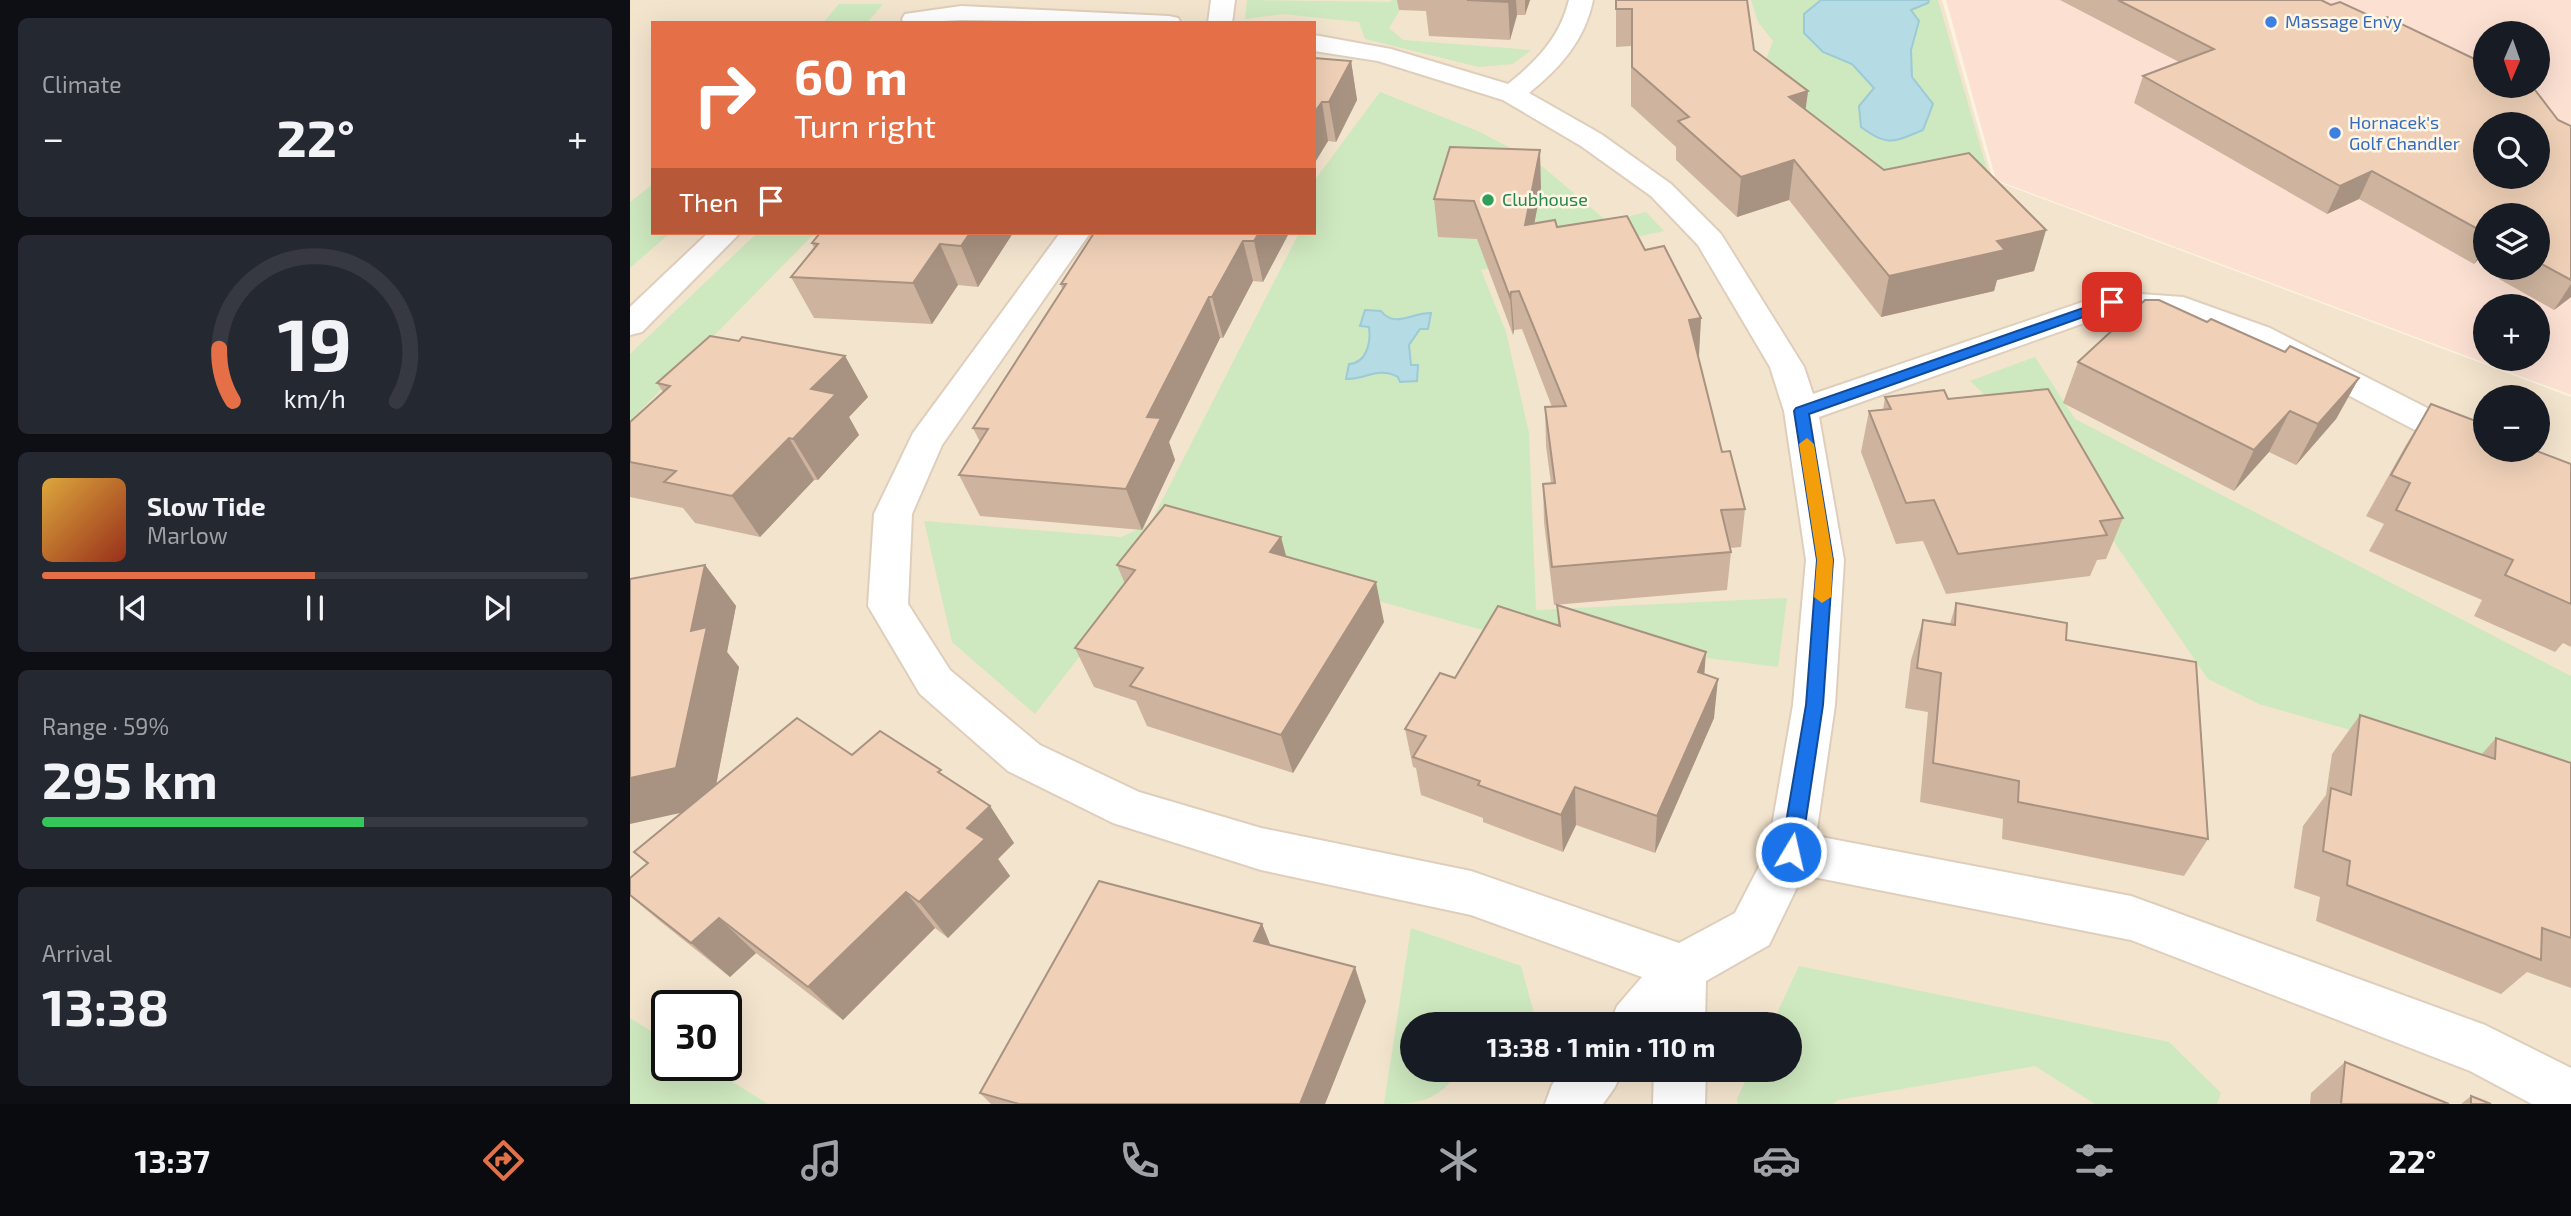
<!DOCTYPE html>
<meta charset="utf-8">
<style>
body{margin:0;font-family:"Exo 2",sans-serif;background:#242831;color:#f1f3f6;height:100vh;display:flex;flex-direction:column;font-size:26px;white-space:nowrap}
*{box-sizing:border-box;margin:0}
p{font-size:23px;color:#9ea1a6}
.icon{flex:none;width:38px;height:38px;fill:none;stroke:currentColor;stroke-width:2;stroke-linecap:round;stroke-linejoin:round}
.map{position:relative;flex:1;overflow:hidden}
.side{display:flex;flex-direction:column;gap:18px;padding:18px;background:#0d0f14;width:630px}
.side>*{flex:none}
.guide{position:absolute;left:21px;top:21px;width:665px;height:214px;border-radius:0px;box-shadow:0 7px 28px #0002;background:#e56f46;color:#fff;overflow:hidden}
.needle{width:46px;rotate:182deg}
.controls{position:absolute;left:1843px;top:21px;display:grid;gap:14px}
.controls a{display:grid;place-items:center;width:77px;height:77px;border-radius:50%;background:#171b24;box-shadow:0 7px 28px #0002;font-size:35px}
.speed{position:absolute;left:21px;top:990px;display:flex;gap:14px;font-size:35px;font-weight:700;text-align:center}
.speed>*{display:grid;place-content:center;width:91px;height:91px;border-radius:50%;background:#171b24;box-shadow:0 7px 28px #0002;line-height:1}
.speed .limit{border:4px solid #111;border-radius:10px;background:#fff;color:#111}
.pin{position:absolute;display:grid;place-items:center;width:60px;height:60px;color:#fff;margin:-30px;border-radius:14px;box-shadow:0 4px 10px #0006}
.me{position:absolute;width:77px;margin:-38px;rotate:9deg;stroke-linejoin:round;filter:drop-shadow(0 0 5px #0008)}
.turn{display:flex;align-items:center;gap:24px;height:147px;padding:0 28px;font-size:32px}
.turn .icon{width:91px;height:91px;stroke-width:2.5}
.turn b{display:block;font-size:49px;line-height:60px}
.then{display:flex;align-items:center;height:66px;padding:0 28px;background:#0003;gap:14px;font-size:26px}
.big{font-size:52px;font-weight:700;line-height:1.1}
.side .card{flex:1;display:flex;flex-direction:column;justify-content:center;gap:10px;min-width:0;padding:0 24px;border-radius:10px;background:#242831}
.side .dial{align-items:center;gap:0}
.dial svg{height:182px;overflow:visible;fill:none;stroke:#363941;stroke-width:7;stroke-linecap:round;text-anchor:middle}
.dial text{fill:#f1f3f6;stroke:none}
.song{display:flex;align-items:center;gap:21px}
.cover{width:84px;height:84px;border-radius:10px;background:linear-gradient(135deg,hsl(40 70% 55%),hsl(10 70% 35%))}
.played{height:7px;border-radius:4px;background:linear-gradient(90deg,#e56f46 50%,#363941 50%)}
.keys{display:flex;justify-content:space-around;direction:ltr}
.heat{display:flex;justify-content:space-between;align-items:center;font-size:38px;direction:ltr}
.charge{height:10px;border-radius:5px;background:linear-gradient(90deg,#34c759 59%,#363941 0)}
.trip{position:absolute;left:770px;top:1012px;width:402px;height:70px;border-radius:35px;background:#171b24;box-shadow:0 7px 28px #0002;font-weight:700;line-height:70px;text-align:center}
.menu{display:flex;height:112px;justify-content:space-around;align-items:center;background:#090b0e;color:#9ea1a6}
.menu .icon{width:49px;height:49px}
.menu .current{color:#e56f46}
.menu b{font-size:32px;color:#f1f3f6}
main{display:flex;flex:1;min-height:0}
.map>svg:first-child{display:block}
</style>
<main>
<section class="side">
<div class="card"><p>Climate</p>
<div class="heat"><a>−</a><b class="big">22°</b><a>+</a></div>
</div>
<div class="card dial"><svg viewBox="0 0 100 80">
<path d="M14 69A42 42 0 1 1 86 69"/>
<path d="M14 69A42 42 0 0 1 8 46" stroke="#e56f46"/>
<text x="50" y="56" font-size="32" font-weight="700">19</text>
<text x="50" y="72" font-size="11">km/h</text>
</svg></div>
<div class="card">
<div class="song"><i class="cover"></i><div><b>Slow Tide</b><p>Marlow</p></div></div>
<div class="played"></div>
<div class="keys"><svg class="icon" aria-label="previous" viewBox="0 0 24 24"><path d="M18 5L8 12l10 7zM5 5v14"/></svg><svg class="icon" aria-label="pause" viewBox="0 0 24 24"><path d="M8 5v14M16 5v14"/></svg><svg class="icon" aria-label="next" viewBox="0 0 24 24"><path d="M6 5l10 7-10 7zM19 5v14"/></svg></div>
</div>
<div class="card"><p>Range · 59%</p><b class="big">295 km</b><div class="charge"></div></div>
<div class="card"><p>Arrival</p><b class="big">13:38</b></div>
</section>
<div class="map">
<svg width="1941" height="1104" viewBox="0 0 1941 1104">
<rect width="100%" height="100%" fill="#fcf2e0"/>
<!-- residential -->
<path fill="#f3e4ce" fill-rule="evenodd" d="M0,0H1312L1363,180L1941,397V1104H0ZM23,23H684V233H23ZM1855,397H1908V450H1855ZM37,1006H96V1066H37ZM782,1024H1160V1069H782Z"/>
<!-- commercial -->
<path fill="#fce1d3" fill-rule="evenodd" d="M1316,0H1941V395L1366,180ZM1855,33H1908V86H1855ZM1855,124H1908V177H1855ZM1855,215H1908V268H1855ZM1855,306H1908V359H1855Z"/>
<!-- green -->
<g fill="#cee8bf">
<polygon points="617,0 760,2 762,0 776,0 759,28 773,40 901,50 883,64 849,67 735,39 729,22 653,14 615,19"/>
<polygon points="1121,0 1308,0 1361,183 1253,178 1141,92 1133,68 1143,41 1128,22"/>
<polygon points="209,4 253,4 237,23 193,23"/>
<polygon points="750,92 848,131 907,162 978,222 1016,212 1034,231 851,270 876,332 899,433 906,610 1157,598 1148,667 849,629 575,553 524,560 405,714 322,642 294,521 491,537 520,524 669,233 684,233 684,181"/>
<polygon points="23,184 23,233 40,233 0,268 0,202"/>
<polygon points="127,233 185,233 0,421 0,354"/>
<polygon points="1405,357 1445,419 1941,676 1941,805 1921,787 1629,704 1578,679 1463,511 1449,482 1340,381"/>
<path d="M781,928L891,966L907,1024H782V1069H831C807,1101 793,1104 754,1104Z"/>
<polygon points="1169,966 1539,1042 1591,1093 1587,1104 1465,1104 1405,1066 1208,1100 1203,1104 1108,1104 1107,1099 1121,1069 1160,1069 1160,1024 1142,1024"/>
<polygon points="0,1018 37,1041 37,1066 77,1066 138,1104 0,1104"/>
</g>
<!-- water -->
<g fill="#b5dbe4" stroke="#9ccad6" stroke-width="2">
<path d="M1191,0H1299L1298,3L1281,10L1289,21L1281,50L1282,77L1303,104L1293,130C1263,142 1258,147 1231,127L1229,106L1244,88L1222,64L1193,52L1174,33V14Z"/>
<path d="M735,310L751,311C765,329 783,312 801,313L798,329H790L779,345L781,365H788L787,381L770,382L768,377C748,366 735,380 716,379L719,364C737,363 741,342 739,327L730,326Z"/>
</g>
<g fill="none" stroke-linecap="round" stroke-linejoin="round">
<defs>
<g id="minor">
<polygon points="581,0 605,0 602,23 578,23"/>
<path d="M939,0H963C955,40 930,68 899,93L971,134L1041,184L1091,234L1174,367L1183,394L1482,292L1553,297L1640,328L1807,413L1855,431V450H1869L1855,456L1783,429L1616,342L1548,317L1485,312L1189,417L1214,560L1205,705L1186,836L1501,896L1855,1025L1941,1068V1104H1902L1840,1071L1501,940L1173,875L1139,945L1076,981L1075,1024H980L987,1006L1012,977L841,915L631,870L483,823L378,771L290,694L238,606L244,514L283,433L430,233H460L312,445L282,514L278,604L320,670L410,745L509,792L631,828L841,871L1049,943L1105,913L1138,849L1163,705L1176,560L1154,411L1140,367L1068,245L1021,196L951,146L873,100L748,61L684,51V35L761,49L878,84C907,61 930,37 939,0Z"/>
<polygon points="331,6 539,16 548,18 551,23 331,20 274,23 272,19 275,14"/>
<polygon points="78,233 110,233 12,332 0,335 0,307"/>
<polygon points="934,1069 993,1069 985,1087 973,1104 915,1104 922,1085"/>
<polygon points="1024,1069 1076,1069 1075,1104 1023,1104"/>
</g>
</defs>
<!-- minor casing -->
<use href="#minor" stroke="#dfcebc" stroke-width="4"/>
<!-- minor -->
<use href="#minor" fill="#fff" fill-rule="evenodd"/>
</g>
<!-- wall -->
<g fill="#ceb49e">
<polygon points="767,0 900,0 895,15 887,15 880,40 799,36 796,11 769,10"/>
<polygon points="986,0 1124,50 1178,91 1175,109 1254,170 1416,230 1404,271 1367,280 1364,291 1251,317 1159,200 1107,217 1046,160 1046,147 1001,106 1001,46 986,47"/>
<polygon points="1430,0 1691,0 1941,126 1941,297 1924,310 1869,279 1875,268 1908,268 1908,215 1855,215 1855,252 1844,264 1729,199 1697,214 1504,103 1513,76 1549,62"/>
<polygon points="684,58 721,61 727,100 706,142 698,141 684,164"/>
<polygon points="911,188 904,223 927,227 1015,250 1071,318 1068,356 1092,452 1115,509 1111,547 1100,548 1101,552 1097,590 924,605 914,522 913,484 921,483 916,446 915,407 922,407 892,329 884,330 883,335 847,239 808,237 804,199"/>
<polygon points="383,233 348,287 328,285 302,324 184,318 161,277 184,248 182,243"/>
<polygon points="464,233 659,233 633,282 623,281 593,338 590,338 539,442 545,460 512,530 350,516 329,475 350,442 343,428 432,289 431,284"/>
<polygon points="1577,322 1655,352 1729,378 1706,419 1666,465 1639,452 1604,491 1433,403 1448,362"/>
<polygon points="109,341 215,356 238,397 219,417 229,435 188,480 184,480 130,537 65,523 53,508 0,497 0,422 33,392 27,383"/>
<polygon points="1255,397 1318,399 1493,518 1476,559 1467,560 1460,576 1316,594 1293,541 1266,544 1231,452 1239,411 1253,410"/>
<polygon points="1801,404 1848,428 1941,464 1941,647 1933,643 1925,652 1844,616 1852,600 1739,551 1754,524 1736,516 1776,445"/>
<polygon points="657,557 754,622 663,773 517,726 506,701 464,687 445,648 495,584 487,565"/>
<polygon points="75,565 106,606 97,652 109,667 86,785 222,755 317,778 360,806 384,843 368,859 380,876 318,938 305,928 213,1020 126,953 100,977 31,922 0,896 0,878 17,864 4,852 52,812"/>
<polygon points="1326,603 1436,640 1578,839 1554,876 1372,839 1373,819 1290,802 1298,712 1275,708 1281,660 1293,620 1320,624"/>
<polygon points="927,605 1074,674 1084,718 1025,853 946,825 933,852 853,822 853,818 791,795 786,768 783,767 775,729 825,678 928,626"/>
<polygon points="1730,715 1851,755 1866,738 1941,763 1941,988 1897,972 1871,994 1686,921 1690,897 1664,888 1673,826 1696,795 1702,754"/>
<polygon points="632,924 640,945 736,1001 695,1104 361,1104 350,1093"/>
<polygon points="1715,1062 1819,1104 1680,1104 1681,1093"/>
<polygon points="1841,1096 1861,1104 1831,1104"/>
</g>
<!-- shaded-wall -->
<g fill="#a89281">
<polygon points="878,0 886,0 887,15 880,40"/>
<polygon points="895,0 900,0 895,15"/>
<polygon points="721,61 727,100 706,142 699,102"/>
<polygon points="1178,91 1173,130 1159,97"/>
<polygon points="692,102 698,141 684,164 684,113"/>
<polygon points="910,150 911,188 897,263 895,225"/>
<polygon points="1164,160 1159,200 1107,217 1111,177"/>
<polygon points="1742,171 1729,199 1697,214 1710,186"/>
<polygon points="1416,230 1404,271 1367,280 1364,291 1251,317 1259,276 1367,241"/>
<polygon points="340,233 383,233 348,287 331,246"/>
<polygon points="629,233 659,233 633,282 624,241"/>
<polygon points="613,241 623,281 593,338 582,297"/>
<polygon points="310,244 328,285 302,324 283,283"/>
<polygon points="1855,245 1855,252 1844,264"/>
<polygon points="1941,284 1941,297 1924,310"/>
<polygon points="881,292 884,330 883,335 880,297"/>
<polygon points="579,297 590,338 539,442 545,460 512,530 496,489 517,417"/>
<polygon points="1071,318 1069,356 1056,358 1059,320"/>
<polygon points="215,356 238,397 219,417 229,435 188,480 163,439 181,389"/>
<polygon points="1729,378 1706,419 1666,465 1688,424"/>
<polygon points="1660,411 1639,452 1604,491 1624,450"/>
<polygon points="159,438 184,480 130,537 102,496"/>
<polygon points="651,537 662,578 640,552"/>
<polygon points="75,565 106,606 97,652 109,667 82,806 0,824 0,778 61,631"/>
<polygon points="746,582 754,622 663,773 651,735"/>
<polygon points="1076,652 1073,692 1068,672"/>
<polygon points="1088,679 1084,718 1025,853 1027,816"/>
<polygon points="945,787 946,825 933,852 931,815"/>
<polygon points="360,806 384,843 368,859 380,876 318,938 289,902 337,828"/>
<polygon points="276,892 305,928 213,1020 178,987"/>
<polygon points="89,918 126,953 100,977 61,943"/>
<polygon points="632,924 646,959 624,941"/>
<polygon points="725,967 736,1001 695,1104 670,1104"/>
</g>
<!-- building -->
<g fill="#f0d1b8" stroke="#a89281" stroke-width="2" fill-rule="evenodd">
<polygon points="837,0 878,0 878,2"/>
<polygon points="986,0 1117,0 1124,50 1178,91 1159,97 1254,170 1339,153 1416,230 1367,241 1375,250 1259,276 1164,160 1111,177 1048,121 1059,117 1002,67 1002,9 986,9"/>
<path d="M1488,0H1691L1701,5L1710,2L1749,20L1757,17L1855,64V86H1902L1928,120L1941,126V280L1908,262V215H1892L1884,210L1879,215H1855V233L1742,171L1710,186L1513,76L1584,49ZM1855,124H1908V177H1855Z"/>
<polygon points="684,58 721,61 699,102 692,102 684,113"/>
<polygon points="820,147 910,150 895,225 925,220 927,227 997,216 1015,250 1034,246 1071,318 1059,320 1092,452 1100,451 1115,509 1091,510 1101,552 922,567 913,484 925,483 915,407 936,406 889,291 881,292 880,297 844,201 804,199"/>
<polygon points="190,233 340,233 331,246 310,244 283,283 161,277 188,244 182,243"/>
<polygon points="464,233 629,233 624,241 613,241 582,297 579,297 517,417 531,418 496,489 329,475 358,429 343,428 436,284 431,284"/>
<polygon points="1515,300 1529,300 1577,322 1581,319 1655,352 1660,346 1729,378 1688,424 1660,411 1624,450 1448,362"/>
<polygon points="80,336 109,341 112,337 215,356 181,389 206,394 163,439 159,438 102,496 34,482 46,471 0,462 0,422 40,386 27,383"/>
<polygon points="1418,389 1493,518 1470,521 1477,535 1328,554 1304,500 1276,503 1239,411 1261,409 1255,397 1314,390 1318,399"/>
<polygon points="1801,404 1851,423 1848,428 1855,431 1855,450 1904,450 1941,464 1941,604 1875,575 1883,560 1766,510 1780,483 1761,475"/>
<polygon points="535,505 651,537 640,552 746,582 651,735 500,686 513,668 445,648 505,570 487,565"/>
<polygon points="75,565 61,631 77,627 46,768 0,778 0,579"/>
<polygon points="1326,603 1437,623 1436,640 1566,662 1578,839 1388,802 1389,781 1303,763 1311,673 1287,668 1293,620 1325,625"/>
<polygon points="927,605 1076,652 1068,672 1088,679 1027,816 945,787 931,815 848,785 850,781 783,757 796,736 775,729 810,673 825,678 868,606 930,626"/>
<polygon points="1730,715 1865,759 1866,738 1941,763 1941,938 1912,928 1911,960 1717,885 1720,861 1693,851 1701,788 1721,795"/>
<polygon points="167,718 222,755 250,731 311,770 308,772 360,806 337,828 355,839 289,902 276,892 178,987 89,918 61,943 0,895 0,878 18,863 4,852"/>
<polygon points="469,881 632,924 624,941 725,967 670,1104 389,1104 350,1093"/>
<polygon points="1715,1062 1819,1104 1711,1104"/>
<polygon points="1841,1096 1861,1104 1841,1104"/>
</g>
<!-- route -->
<polygon fill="#1a73e8" stroke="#114b97" stroke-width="2" points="1482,298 1489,302 1487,305 1179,414 1203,560 1193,705 1171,852 1168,858 1161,861 1154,858 1151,852 1176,705 1187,560 1164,411 1166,408"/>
<!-- slow -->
<polygon fill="#f59e0b" points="1177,438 1184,444 1203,560 1201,597 1192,603 1184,597 1187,560 1169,444"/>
<!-- markers -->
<g fill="#3f7fe0" stroke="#fff6e5" stroke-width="2.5">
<circle cx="1641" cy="22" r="7"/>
<circle cx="1705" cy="133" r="7"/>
</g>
<circle fill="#2e9e5b" stroke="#fff6e5" stroke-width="2.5" cx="858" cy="200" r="7"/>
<g text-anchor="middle" stroke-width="5" stroke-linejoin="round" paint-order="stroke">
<!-- far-shop labels -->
<g font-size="18" fill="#366cbe" stroke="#fff6e5" text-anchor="start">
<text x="1655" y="28">Massage Envy</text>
<text x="1719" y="129">Hornacek's<tspan x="1719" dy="21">Golf Chandler</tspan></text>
</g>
<!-- far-leisure labels -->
<g font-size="18" fill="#27864d" stroke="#fff6e5" text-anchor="start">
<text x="872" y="206">Clubhouse</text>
</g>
</g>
</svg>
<div class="controls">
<a><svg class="needle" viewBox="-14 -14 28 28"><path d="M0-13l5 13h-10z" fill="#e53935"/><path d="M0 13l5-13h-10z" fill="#9ea1a6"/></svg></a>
<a><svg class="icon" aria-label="search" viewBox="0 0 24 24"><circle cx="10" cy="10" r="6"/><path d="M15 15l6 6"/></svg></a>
<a><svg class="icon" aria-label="layers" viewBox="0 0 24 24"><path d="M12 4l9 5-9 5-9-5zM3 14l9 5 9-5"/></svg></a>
<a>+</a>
<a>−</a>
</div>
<div class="speed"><div class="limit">30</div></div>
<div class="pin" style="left:1482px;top:302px;background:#d93025"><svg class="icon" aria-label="arrive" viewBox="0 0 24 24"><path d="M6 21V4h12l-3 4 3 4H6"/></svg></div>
<svg class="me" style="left:1161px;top:852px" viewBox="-20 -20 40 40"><circle r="17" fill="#1a73e8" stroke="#fff" stroke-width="3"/><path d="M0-11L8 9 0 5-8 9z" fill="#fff"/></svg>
<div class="trip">13:38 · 1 min · 110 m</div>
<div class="guide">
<div class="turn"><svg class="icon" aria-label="right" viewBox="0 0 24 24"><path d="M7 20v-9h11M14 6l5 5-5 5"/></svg><div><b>60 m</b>Turn right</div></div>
<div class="then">Then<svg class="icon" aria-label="arrive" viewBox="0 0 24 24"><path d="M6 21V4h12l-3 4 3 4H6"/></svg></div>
</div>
</div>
</main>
<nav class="menu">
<b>13:37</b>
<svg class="icon current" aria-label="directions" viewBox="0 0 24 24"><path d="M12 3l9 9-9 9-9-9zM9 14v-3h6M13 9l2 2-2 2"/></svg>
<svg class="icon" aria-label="music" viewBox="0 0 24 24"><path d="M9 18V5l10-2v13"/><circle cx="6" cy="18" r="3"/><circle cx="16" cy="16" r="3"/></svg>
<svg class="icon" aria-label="phone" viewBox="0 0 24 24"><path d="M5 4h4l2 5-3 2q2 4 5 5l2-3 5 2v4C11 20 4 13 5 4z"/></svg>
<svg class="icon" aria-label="climate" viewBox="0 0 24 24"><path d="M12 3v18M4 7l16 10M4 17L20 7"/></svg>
<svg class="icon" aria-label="car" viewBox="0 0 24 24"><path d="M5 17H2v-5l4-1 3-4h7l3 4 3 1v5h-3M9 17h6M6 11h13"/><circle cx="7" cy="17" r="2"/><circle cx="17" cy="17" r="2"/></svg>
<svg class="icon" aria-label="filters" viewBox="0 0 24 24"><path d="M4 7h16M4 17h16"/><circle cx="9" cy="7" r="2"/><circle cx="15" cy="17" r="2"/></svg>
<b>22°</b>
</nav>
